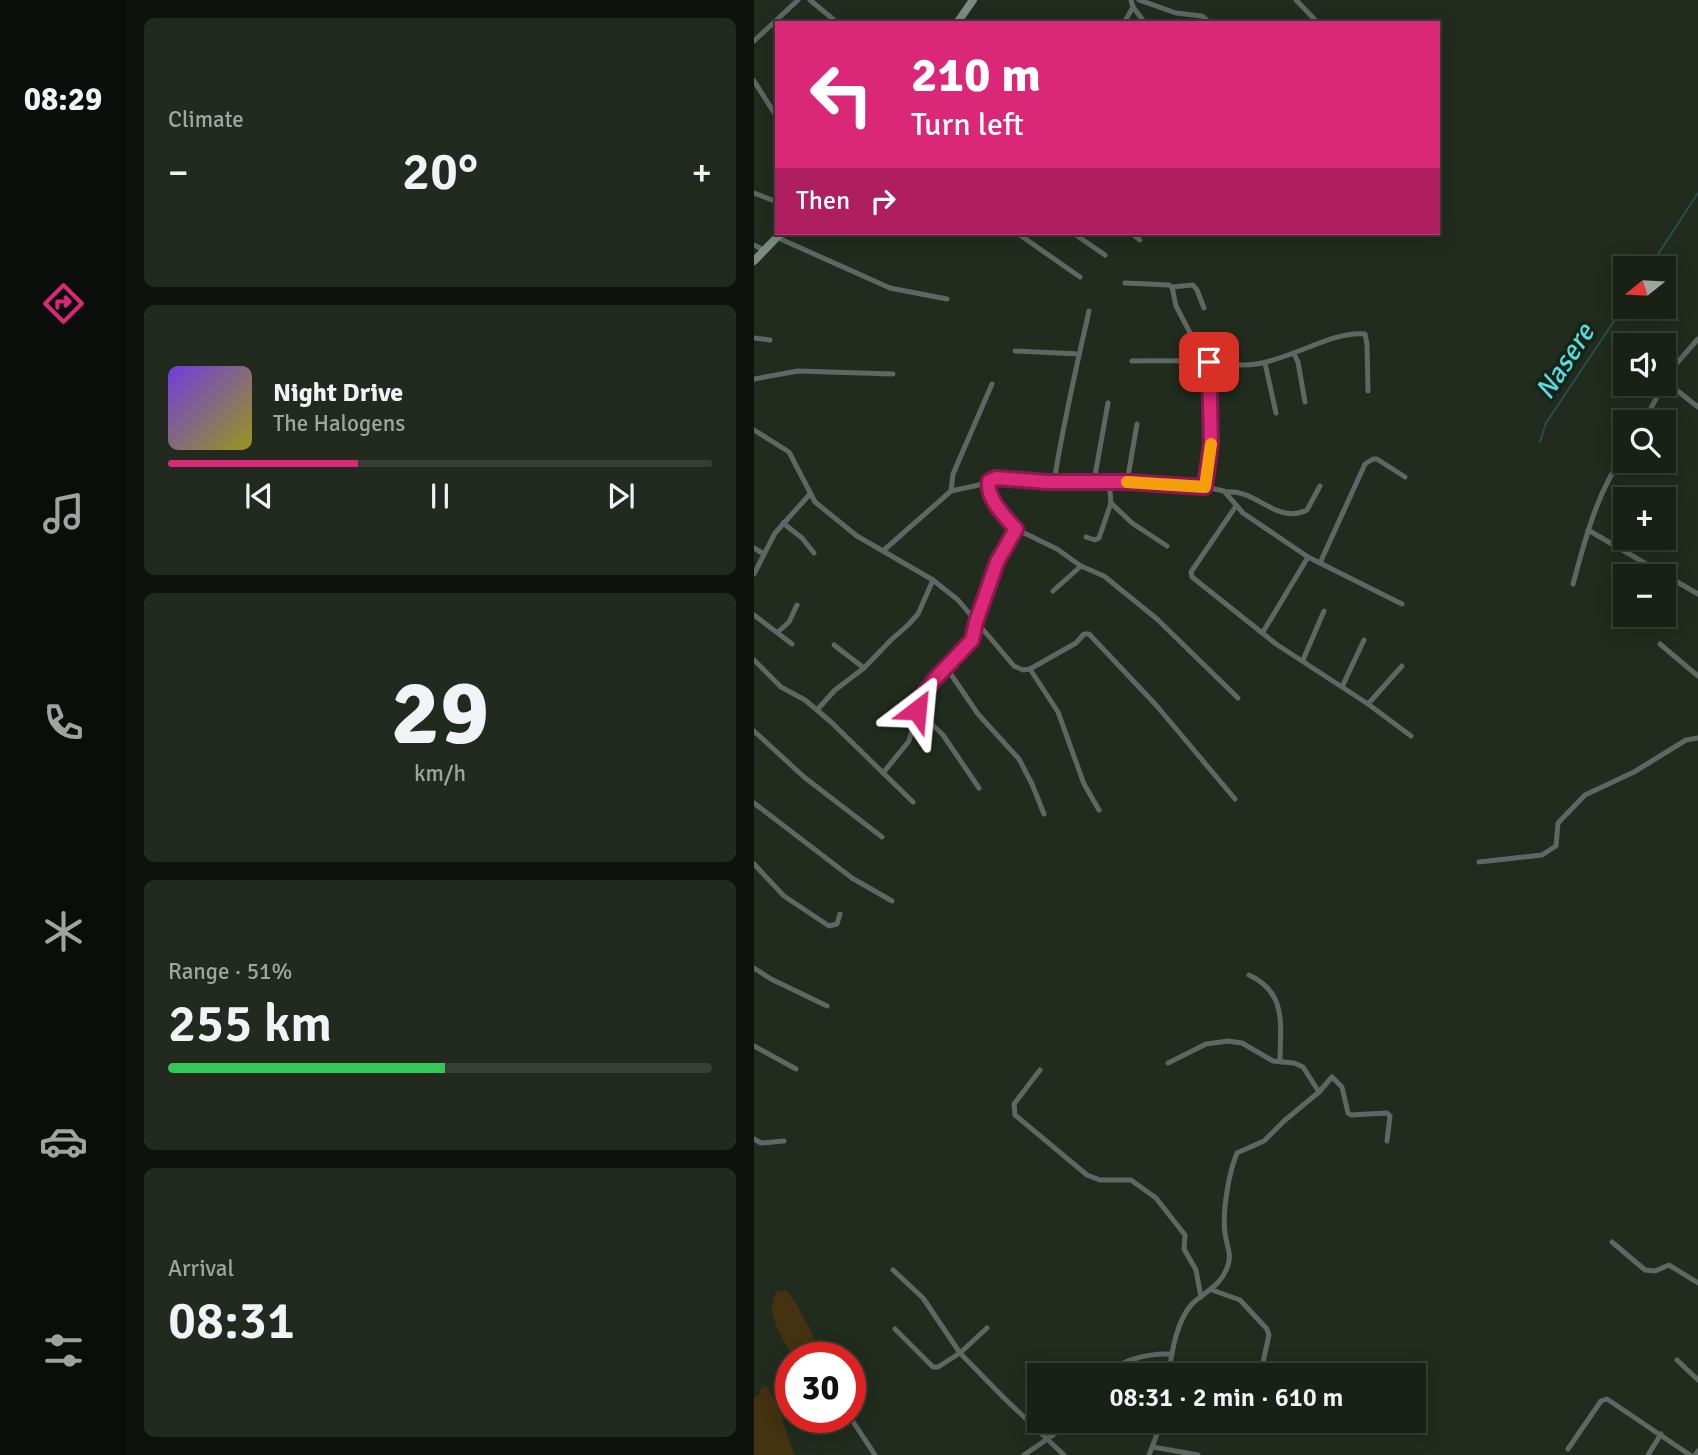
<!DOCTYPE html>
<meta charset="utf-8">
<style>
body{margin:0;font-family:Signika,sans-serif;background:#22291f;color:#f1f3f6;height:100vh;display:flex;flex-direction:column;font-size:26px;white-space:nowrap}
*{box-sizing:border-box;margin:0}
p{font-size:23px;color:#9fa3a1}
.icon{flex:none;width:38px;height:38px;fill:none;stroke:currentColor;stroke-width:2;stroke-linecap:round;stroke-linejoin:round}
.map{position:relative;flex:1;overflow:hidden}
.details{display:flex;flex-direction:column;gap:18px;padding:18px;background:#0e120c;width:628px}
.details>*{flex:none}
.top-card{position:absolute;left:21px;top:21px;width:665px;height:214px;border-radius:0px;box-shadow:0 4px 18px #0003,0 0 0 2px #373e35;background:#db2777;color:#fff;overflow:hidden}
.needle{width:46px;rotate:252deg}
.buttons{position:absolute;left:859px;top:256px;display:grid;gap:14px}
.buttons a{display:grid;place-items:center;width:63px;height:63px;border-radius:0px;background:#192116;box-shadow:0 4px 18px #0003,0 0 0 2px #373e35;font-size:35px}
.speed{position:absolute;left:21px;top:1342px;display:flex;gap:14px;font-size:35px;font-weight:700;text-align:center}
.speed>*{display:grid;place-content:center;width:91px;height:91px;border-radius:50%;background:#192116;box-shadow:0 4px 18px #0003,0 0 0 2px #373e35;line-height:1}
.speed .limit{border:10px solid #d22;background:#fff;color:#111}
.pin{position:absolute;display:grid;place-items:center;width:60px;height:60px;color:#fff;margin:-30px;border-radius:14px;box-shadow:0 4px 10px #0006}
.me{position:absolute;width:77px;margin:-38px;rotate:29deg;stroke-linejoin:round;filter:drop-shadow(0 0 5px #0008)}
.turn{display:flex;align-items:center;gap:24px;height:147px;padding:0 21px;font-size:32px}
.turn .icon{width:91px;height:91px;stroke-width:2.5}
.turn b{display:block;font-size:49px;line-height:60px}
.then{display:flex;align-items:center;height:66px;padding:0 21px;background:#0003;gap:14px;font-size:26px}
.big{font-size:52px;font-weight:600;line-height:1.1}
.details .card{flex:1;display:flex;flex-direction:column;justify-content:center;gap:10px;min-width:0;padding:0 24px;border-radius:10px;background:#22291f}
.details .dial{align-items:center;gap:0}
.dial b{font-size:91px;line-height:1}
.song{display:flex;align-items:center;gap:21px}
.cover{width:84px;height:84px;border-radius:10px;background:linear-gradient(135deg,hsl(260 70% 55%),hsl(60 70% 35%))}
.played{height:7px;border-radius:4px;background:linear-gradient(90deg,#db2777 35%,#373e35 35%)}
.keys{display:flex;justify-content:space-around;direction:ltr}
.heat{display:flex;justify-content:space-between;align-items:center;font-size:38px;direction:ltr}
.charge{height:10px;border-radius:5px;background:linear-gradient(90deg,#34c759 51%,#373e35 0)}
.trip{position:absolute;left:273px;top:1363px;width:399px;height:70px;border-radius:0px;background:#192116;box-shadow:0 4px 18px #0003,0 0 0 2px #373e35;font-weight:600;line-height:70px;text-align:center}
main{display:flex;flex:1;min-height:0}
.dock{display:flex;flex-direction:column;width:126px;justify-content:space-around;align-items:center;background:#0a0d09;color:#9fa3a1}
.dock .icon{width:49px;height:49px}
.dock .selected{color:#db2777}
.dock b{font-size:32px;color:#f1f3f6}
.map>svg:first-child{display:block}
</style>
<main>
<nav class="dock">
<b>08:29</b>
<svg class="icon selected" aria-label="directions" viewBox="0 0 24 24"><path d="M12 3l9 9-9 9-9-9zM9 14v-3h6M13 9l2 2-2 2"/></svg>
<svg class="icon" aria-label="music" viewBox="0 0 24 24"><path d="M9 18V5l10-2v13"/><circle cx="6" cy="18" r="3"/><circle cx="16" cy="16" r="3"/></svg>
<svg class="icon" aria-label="phone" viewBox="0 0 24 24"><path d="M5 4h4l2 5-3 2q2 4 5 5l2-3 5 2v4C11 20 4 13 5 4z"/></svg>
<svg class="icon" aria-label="climate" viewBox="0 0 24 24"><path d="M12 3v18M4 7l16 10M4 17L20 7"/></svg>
<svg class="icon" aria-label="car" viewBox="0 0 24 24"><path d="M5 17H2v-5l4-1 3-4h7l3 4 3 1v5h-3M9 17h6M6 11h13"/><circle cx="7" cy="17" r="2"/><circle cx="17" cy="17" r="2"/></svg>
<svg class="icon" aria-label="filters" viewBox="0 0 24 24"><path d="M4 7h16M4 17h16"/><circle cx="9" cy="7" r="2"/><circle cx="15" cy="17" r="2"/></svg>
</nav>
<section class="details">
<div class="card"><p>Climate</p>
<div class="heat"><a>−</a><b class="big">20°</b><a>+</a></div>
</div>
<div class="card">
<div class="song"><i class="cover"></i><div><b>Night Drive</b><p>The Halogens</p></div></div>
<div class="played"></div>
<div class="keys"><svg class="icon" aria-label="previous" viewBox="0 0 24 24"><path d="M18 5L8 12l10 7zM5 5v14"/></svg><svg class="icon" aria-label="pause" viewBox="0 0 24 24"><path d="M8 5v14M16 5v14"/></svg><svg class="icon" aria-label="next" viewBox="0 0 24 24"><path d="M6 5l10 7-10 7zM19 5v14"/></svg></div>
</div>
<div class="card dial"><b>29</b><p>km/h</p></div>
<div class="card"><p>Range · 51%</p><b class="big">255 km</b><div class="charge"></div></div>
<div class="card"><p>Arrival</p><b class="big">08:31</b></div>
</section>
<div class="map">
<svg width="944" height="1455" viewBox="0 0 944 1455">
<rect width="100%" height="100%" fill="#212c1e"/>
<!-- green -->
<g fill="#443211">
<polygon points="32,1290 42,1303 65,1347 72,1354 68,1358 39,1358 23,1328 17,1310 22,1292"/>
<polygon points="12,1385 23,1404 40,1455 0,1455 0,1398 7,1393 5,1390"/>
</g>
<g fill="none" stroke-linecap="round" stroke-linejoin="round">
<!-- stream -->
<g stroke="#244e4f" stroke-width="2">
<polyline points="895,268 944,193"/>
<polyline points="786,442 792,423 872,303"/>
</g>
<!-- street -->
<g stroke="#5e6763" stroke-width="5">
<polyline points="56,0 79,19"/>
<polyline points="385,0 422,13 448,16 456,23"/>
<polyline points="542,0 564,23"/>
<polyline points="379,7 391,23"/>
<polyline points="370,23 379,7 377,0"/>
<polyline points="0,41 44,0"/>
<polyline points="0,81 23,117"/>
<polyline points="0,193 23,202"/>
<polyline points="263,233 326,277"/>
<polyline points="319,233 351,255"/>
<polyline points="377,233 386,240"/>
<polyline points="22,237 136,288 193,299"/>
<polyline points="0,245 10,250"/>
<polyline points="371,283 415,285 418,287 422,306 444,348 455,362 457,444 451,487"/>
<polyline points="418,287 439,285 443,290 450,308"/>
<polyline points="0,338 16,340"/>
<polyline points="261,351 325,354"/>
<polyline points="540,354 544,362 551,402"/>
<path d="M378,361C404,361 429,360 454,362C471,363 485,367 502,364C536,360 580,330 611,334L613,344L614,391"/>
<polyline points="511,363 522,413"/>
<polyline points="0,379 44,371 139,374"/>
<polyline points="911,381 944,407"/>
<polyline points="910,383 916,371 944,339"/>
<polyline points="890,422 910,383"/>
<polyline points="0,430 35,452 61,502 103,536 179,580 204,600 260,666 269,670 276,669 322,643 330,634 335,634 402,705 481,799"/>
<polyline points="340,481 354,403"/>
<path d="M300,482C309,424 322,368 335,311"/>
<polyline points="373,482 383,424"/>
<polyline points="197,491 199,474 238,384"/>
<path d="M473,492C502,489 523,525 553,510L566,486"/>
<polyline points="357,503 378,523 413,546"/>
<polyline points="482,506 437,572 438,577 522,644 614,704 657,736"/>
<polyline points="29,523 48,538 60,553"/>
<polyline points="834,530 944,594"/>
<polyline points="332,537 341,540 345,538 357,503 355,481"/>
<polyline points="0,548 10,554"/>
<polyline points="130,550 197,491 234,483"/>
<polyline points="566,563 611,464 619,459 623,459 651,477"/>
<polyline points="0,574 21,533 56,494"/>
<path d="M819,584C832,536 843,492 872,451"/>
<polyline points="299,591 327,566"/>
<polyline points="0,615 38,644"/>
<polyline points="24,632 35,622 43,605"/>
<polyline points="509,632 554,557"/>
<polyline points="906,644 944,676"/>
<polyline points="80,645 110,668"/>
<polyline points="0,660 27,687 51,700 77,722 159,802"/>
<polyline points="549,660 570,611"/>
<polyline points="192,667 224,714 265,759 278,784 290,814"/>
<polyline points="276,669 304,712 330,784 345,810"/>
<polyline points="588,687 610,640"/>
<polyline points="484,698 403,619 350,576 327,566 303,549 262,529 240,500 234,488 235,481 242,478 293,482 373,482 451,487 470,491 489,513 554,557 648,604"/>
<polyline points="614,704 648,666"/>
<polyline points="63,710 81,690 110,668 137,640 154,625 164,614 179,580"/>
<polyline points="163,710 189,735 225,788"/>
<polyline points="0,731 50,777 128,837"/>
<polyline points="129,773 155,741 167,697 180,680 218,641 222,622 243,562 262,529"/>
<polyline points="0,803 98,878 138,901"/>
<polyline points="725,862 788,855 802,846 804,823 831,795 880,772 932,740 944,738"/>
<polyline points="0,864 30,896 75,926 83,924 86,914"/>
<polyline points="0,968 17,979 73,1006"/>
<path d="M495,975C534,993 526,1026 526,1062"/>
<polyline points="0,1046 42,1069"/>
<polyline points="414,1063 452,1044 474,1041 488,1043 519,1061 540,1063 549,1067 565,1092"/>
<polyline points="286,1070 260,1104 261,1115 333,1175 346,1180 377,1180 402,1198 431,1235 430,1249 442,1270 447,1297"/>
<polyline points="0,1139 7,1143 30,1141"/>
<polyline points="858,1242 891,1270 901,1271 915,1265 944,1283"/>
<polyline points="139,1270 169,1298 206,1353 233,1328"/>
<polyline points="458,1290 486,1300 513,1329 515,1335 506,1376"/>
<polyline points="141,1329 179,1367 184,1367 206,1353 249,1397 310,1455"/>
<polyline points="923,1360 944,1380"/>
<path d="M348,1376C368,1360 393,1353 418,1354"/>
<path d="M414,1376C418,1352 422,1322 438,1304C452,1290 467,1287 474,1265C478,1254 472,1244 471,1233C468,1212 475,1172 483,1153L510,1141L530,1121L565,1092L578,1077L588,1087L594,1113L597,1115L633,1113L636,1116L633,1141"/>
<polyline points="96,1382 101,1391 100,1397 96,1400"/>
<polyline points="96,1417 121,1455"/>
<polyline points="399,1447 444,1455"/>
<polyline points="814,1449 847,1401 853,1399 936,1455"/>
<polyline points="270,1455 302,1433 312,1421"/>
<polyline points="395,1455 408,1421"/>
<polyline points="894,1455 907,1434"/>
<polyline points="941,1455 944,1451"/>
</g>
<!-- secondary -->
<g stroke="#7b8a84" stroke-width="8">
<polyline points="203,23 219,0"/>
<polyline points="0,261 27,233"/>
</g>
</g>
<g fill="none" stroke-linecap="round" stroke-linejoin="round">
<defs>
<path id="route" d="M163,710L167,697L180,680L218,640L222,622L243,562L262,529C251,517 232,498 235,481L242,478L293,482H373L451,487L457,444L455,362"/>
</defs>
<!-- route casing -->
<use href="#route" stroke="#8e194d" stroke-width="18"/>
<!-- route -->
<use href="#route" stroke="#db2777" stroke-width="12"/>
<!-- slow -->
<polyline stroke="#f59e0b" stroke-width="12" points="373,482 451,487 457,444"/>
</g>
<g text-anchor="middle" stroke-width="7" stroke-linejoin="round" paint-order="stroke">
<!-- water labels -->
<g font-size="28" font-style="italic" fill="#51dde1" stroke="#182215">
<text transform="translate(810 361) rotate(-57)" y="10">Nasere</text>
</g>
</g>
</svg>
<div class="buttons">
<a><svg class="needle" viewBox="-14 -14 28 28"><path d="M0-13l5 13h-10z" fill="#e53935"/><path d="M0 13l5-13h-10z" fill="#9fa3a1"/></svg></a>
<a><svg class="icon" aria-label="sound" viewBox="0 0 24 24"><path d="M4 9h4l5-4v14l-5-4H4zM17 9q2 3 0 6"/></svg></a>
<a><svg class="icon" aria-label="search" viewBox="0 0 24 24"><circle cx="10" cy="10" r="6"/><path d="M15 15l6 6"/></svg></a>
<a>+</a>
<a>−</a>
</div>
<div class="speed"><div class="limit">30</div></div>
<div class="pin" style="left:455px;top:362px;background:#d93025"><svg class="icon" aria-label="arrive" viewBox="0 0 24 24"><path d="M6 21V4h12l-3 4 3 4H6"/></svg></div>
<svg class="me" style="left:163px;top:710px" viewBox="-20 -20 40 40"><path d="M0-17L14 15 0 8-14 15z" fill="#db2777" stroke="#fff" stroke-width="4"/></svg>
<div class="trip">08:31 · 2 min · 610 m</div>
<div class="top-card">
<div class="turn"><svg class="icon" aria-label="left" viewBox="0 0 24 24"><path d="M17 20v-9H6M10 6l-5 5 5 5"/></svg><div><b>210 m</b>Turn left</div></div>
<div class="then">Then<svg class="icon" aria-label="right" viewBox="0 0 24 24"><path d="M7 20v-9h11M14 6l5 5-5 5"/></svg></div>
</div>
</div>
</main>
